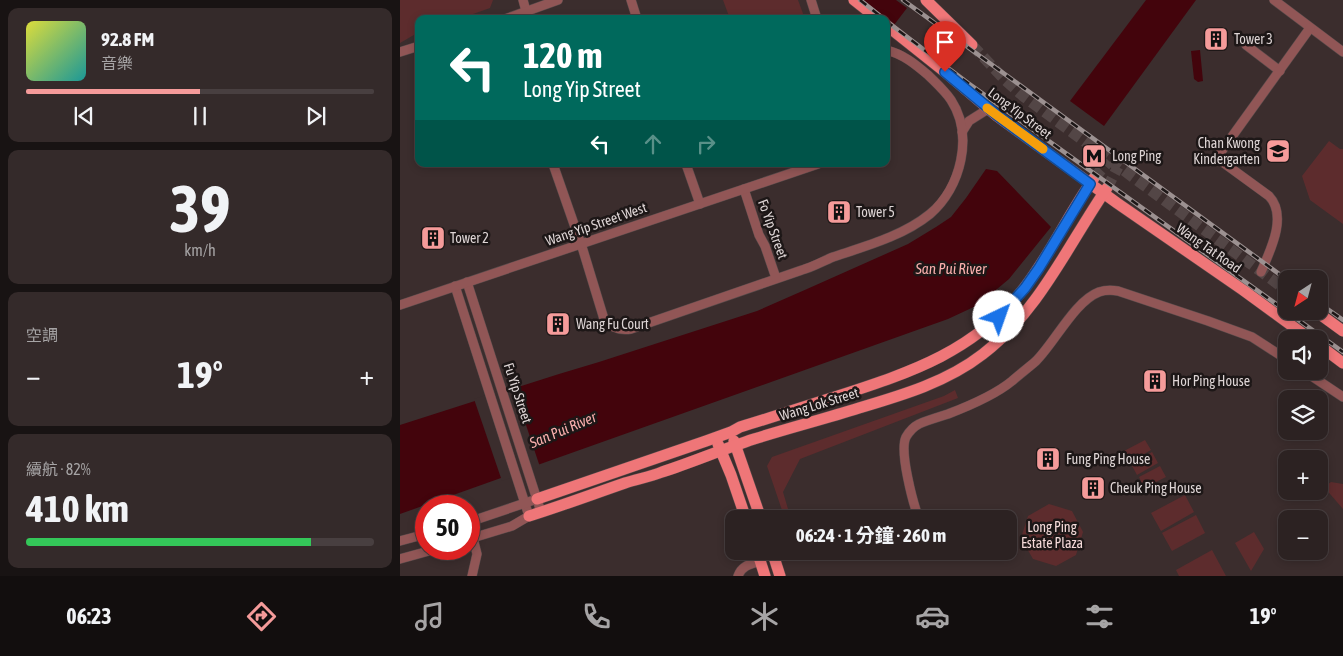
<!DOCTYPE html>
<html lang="zh-TW">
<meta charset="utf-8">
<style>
body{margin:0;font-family:"Asap Condensed","Noto Sans TC",sans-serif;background:#342a2a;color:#f1f3f6;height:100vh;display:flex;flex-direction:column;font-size:19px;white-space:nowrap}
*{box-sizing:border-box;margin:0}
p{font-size:16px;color:#a6a4a5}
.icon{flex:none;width:28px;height:28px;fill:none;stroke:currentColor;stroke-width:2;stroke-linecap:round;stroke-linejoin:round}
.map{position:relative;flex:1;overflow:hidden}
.sheet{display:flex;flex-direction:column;gap:8px;padding:8px;background:#181313;width:400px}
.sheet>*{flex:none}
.top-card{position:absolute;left:15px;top:15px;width:475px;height:152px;border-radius:10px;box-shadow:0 2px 8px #0003,0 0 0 1px #483f40;background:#00695c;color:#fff;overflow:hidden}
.needle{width:32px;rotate:216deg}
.controls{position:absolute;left:878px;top:270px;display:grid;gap:10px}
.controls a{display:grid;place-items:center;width:50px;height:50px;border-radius:10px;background:#2c2222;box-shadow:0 2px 8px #0003,0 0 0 1px #483f40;font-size:25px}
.speed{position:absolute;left:15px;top:495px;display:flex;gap:10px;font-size:25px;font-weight:700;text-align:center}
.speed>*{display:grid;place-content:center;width:65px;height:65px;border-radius:50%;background:#2c2222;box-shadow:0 2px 8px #0003,0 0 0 1px #483f40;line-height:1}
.speed .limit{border:8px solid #d22;background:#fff;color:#111}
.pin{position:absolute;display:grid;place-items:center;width:42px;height:42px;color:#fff;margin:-51px -21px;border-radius:50% 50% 50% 0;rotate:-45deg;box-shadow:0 0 5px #0007}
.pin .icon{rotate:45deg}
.me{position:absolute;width:55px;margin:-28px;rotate:42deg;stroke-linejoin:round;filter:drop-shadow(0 0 4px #0008)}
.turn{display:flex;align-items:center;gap:18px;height:105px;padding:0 25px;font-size:22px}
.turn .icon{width:65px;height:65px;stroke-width:2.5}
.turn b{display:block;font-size:35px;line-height:42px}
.lanes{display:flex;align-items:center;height:48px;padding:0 25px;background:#0003;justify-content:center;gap:25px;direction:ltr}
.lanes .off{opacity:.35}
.big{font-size:38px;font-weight:700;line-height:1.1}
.sheet .tile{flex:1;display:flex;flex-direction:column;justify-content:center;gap:8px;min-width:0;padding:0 18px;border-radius:10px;background:#342a2a}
.sheet .dial{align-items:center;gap:0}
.dial b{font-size:65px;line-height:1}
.song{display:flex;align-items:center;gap:15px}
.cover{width:60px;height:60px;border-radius:8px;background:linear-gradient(135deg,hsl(60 70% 55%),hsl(180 70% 35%))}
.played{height:5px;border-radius:2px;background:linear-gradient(90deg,#f59b9a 50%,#483f40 50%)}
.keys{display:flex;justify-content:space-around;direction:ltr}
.heat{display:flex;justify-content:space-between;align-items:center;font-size:28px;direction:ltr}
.charge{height:8px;border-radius:4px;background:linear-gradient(90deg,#34c759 82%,#483f40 0)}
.trip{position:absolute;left:325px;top:510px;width:292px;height:50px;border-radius:10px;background:#2c2222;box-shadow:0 2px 8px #0003,0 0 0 1px #483f40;font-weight:700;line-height:50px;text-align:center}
.dock{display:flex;height:80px;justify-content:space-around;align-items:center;background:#120e0e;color:#a6a4a5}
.dock .icon{width:35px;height:35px}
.dock .current{color:#f59b9a}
.dock b{font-size:22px;color:#f1f3f6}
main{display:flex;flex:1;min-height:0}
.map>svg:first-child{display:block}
</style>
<main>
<section class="sheet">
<div class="tile">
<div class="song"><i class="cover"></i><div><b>92.8 FM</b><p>音樂</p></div></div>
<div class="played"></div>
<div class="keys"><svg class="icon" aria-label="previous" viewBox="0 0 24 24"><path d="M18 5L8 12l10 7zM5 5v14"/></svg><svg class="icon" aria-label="pause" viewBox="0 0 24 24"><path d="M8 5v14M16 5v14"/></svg><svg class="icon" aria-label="next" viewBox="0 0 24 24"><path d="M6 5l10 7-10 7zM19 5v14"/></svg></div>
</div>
<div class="tile dial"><b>39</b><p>km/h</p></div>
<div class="tile"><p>空調</p>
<div class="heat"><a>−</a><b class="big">19°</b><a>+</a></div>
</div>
<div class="tile"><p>續航 · 82%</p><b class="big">410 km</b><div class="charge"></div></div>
</section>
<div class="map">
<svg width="943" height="576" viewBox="0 0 943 576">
<rect width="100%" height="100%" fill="#3b2d2d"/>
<!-- green -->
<g fill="#5d2c2d">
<polygon points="0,0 93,0 90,8 59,19 19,19 19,32 0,43"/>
<polygon points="323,0 398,0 405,19 330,19"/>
<polygon points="929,141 940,149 943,149 943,224 910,200 902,176"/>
<polygon points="555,390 558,398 400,459 383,492 391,519 385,519 367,466 372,457 544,396"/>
<polygon points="745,440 751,450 730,462 724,451"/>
<polygon points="752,452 758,463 737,475 731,464"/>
<polygon points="760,466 766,477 744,488 739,477"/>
<polygon points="931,482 943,484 943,509 924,487"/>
<polygon points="785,495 794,512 761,531 751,513"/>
<polygon points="649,504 672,511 683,532 676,555 656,566 633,559 621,538 628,516"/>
<polygon points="796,515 805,533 772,551 762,533"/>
<polygon points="854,532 864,549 851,571 835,543"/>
<polygon points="812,550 826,576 779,576 776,570"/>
</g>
<!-- water -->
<g fill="#43040c">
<polygon points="459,0 496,0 507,8 494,25"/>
<polygon points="746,0 796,0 704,126 670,101"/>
<polygon points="800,50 803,81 798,82 794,79 791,51"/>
<polygon points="586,169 597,171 651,227 609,279 578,305 548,319 0,514 0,425 159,374 199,362 357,311 407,289 508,244 536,227 551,217 566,198"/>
</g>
<!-- pier -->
<polygon fill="#3b2d2d" points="113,386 140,467 102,481 74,399"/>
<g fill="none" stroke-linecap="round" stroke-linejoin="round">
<!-- major-tunnel -->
<g stroke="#534646" stroke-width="11" stroke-dasharray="11 5.5" stroke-linecap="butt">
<polyline points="572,45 603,78 623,96 886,290"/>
<polyline points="694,178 709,161"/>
<polyline points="707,188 718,167"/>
</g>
<defs>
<g id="minor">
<polyline points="123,0 126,11"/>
<polyline points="231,0 237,19"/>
<polyline points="411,0 417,19"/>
<polyline points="874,0 943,52"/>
<polyline points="105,19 158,0"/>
<polyline points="846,45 880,71"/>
<polyline points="0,52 19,46"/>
<polyline points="562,132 569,121 588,109"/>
<path d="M153,164L183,250L204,319C211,328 219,331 231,329L402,270C413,267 423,261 433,257C466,246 503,236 530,214C561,188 574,135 551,100C545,91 536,83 528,75C515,64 503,54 486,50"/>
<polyline points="286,164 300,204"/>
<polyline points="344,189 359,235 365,246 376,278"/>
<path d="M861,272C870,251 888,216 869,196L821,161L818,156L910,28"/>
<polyline points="67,282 141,512"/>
<polyline points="55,286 129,516 112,526 69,539"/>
<polyline points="0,305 418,164"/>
<polyline points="904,371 943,397"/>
<path d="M519,519C513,503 499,451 506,437C509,432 513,427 519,424C528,420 539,417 548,414C569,406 595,395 612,381C620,374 628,368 636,361C655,342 675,301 699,292C705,290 712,290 718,291L808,321L852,337L886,359"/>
<polyline points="69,522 137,499"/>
<polyline points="0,541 26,534"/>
<polyline points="0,559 36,549"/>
<polyline points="72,576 77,554 73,538"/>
<path d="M338,576C342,565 351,564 361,561"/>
</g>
<g id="major">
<polyline points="454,0 478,19"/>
<polyline points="526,0 572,45"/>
<polyline points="486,25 545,72 597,116 717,203 843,290 910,339"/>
<polyline points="921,315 943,331"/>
<polyline points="919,345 943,363"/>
<polyline points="334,441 361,519"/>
<polyline points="318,444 331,475 346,519"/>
<path d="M137,499L306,441L331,432L340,427C373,417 406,406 438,396C512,372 576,351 625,287C651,253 669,213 694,178"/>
<path d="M129,516C161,506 193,494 225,483C237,479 250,477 262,472C293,462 323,449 354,439C389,428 424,419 459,408C503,395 547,382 583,354C639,311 668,245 707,188"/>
<polyline points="357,551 365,576"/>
<polyline points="372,551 380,576"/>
</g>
</defs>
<!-- minor casing -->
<use href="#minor" stroke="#584b4b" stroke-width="10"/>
<!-- major casing -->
<use href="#major" stroke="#584b4b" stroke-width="12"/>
<!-- minor -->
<use href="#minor" stroke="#915656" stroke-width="9"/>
<!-- major -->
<use href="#major" stroke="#ef7678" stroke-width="11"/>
<defs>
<g id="rail">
<polyline points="460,0 484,19"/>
<polyline points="503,0 886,279"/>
<polyline points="486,21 568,83 943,352"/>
<polyline points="919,303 943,320"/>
</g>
</defs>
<!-- rail casing -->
<use href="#rail" stroke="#9c9191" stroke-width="4.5"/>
<!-- rail -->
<use href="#rail" stroke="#1d1717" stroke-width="2.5" stroke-dasharray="8" stroke-linecap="butt"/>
</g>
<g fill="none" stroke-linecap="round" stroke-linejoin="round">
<defs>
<polyline id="route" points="545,72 598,116 690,184 639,268 625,288 599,317"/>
</defs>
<!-- route casing -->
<use href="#route" stroke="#114b97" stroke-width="12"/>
<!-- route -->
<use href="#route" stroke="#1a73e8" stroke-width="9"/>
<!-- slow -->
<polyline stroke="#f59e0b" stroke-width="9" points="587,108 643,149"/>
</g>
<!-- icons -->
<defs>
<symbol id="building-square" viewBox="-11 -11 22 22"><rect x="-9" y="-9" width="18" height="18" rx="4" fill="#f59b9a" stroke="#1d1717"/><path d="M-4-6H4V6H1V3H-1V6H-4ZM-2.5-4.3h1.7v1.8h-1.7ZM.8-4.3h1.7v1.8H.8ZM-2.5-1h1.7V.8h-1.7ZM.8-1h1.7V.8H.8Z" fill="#111"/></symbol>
<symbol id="school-square" viewBox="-11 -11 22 22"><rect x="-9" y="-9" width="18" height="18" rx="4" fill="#f59b9a" stroke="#1d1717"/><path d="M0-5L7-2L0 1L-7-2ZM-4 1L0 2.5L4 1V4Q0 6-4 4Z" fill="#111"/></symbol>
<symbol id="metro-square" viewBox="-11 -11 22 22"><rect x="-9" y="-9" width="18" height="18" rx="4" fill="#f59b9a" stroke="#1d1717"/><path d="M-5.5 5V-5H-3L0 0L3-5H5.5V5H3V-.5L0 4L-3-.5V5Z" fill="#111"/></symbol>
</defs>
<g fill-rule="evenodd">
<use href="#building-square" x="802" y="25" width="28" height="28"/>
<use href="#school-square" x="864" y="137" width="28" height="28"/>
<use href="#metro-square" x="680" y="142" width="28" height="28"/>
<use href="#building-square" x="425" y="198" width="28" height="28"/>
<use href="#building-square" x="19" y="224" width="28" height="28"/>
<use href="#building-square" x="144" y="310" width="28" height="28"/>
<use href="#building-square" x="741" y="367" width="28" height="28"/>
<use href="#building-square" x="634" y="445" width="28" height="28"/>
<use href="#building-square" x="679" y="474" width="28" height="28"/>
</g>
<g text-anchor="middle" stroke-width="5" stroke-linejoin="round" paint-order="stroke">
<!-- poi labels -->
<g font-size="14" fill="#ded5d5" stroke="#1d1717" text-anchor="start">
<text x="834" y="44">Tower 3</text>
<text x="860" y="148" text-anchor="end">Chan Kwong<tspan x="860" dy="16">Kindergarten</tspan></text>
<text x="712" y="161">Long Ping</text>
<text x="456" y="217">Tower 5</text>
<text x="50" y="243">Tower 2</text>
<text x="176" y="329">Wang Fu Court</text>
<text x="772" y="386">Hor Ping House</text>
<text x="666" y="464">Fung Ping House</text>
<text x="710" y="493">Cheuk Ping House</text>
</g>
<!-- street labels -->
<g font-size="14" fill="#ded5d5" stroke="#1d1717">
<text transform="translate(620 113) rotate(37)" y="5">Long Yip Street</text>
<text transform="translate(196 224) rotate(-19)" y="5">Wang Yip Street West</text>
<text transform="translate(373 229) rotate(70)" y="5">Fo Yip Street</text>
<text transform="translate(809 248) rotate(35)" y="5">Wang Tat Road</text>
<text transform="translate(118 393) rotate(72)" y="5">Fu Yip Street</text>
<text transform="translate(419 404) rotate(-17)" y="5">Wang Lok Street</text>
</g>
<!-- park labels -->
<g font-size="14" fill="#f5dad9" stroke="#1d1717">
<text x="652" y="532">Long Ping<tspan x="652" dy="16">Estate Plaza</tspan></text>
</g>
<!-- water labels -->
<g font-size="15" font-style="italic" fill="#f8aeac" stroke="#1d1717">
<text x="551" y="274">San Pui River</text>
<text transform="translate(163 430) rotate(-23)" y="5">San Pui River</text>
</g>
</g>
</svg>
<div class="controls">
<a><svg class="needle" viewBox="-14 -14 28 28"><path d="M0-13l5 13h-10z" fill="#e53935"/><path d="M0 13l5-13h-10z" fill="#a6a4a5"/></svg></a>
<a><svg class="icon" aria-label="sound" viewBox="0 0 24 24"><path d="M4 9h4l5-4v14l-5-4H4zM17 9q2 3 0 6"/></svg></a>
<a><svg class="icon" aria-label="layers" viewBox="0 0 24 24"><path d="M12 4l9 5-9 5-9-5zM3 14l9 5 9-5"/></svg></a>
<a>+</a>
<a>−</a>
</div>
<div class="speed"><div class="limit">50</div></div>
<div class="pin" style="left:545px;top:72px;background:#d93025"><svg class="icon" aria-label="arrive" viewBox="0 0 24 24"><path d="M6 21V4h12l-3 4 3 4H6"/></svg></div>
<svg class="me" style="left:599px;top:317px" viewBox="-20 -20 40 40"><circle r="19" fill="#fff"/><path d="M0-13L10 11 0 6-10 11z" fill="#1a73e8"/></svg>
<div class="trip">06:24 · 1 分鐘 · 260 m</div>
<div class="top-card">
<div class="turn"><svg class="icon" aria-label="left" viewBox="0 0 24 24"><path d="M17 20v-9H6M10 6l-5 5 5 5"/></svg><div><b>120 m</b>Long Yip Street</div></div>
<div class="lanes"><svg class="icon" aria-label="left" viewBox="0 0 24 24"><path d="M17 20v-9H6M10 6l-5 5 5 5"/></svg><svg class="icon off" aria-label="ahead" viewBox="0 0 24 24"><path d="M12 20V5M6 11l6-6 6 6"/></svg><svg class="icon off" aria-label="right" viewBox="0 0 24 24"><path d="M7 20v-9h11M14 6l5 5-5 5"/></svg></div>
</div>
</div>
</main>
<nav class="dock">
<b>06:23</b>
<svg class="icon current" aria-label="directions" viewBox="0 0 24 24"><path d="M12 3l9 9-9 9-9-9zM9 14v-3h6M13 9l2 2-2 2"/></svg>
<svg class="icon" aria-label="music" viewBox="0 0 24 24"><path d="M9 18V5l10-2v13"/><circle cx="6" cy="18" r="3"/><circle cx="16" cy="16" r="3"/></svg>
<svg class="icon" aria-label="phone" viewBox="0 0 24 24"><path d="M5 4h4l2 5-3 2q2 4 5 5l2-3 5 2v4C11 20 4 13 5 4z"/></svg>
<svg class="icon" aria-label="climate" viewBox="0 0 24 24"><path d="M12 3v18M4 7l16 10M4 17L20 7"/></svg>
<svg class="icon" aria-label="car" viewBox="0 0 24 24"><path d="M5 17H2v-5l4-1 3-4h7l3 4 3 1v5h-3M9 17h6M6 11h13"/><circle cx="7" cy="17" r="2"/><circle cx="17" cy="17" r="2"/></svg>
<svg class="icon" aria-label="filters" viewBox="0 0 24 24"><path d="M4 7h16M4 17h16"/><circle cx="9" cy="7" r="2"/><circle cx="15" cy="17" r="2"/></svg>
<b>19°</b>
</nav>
